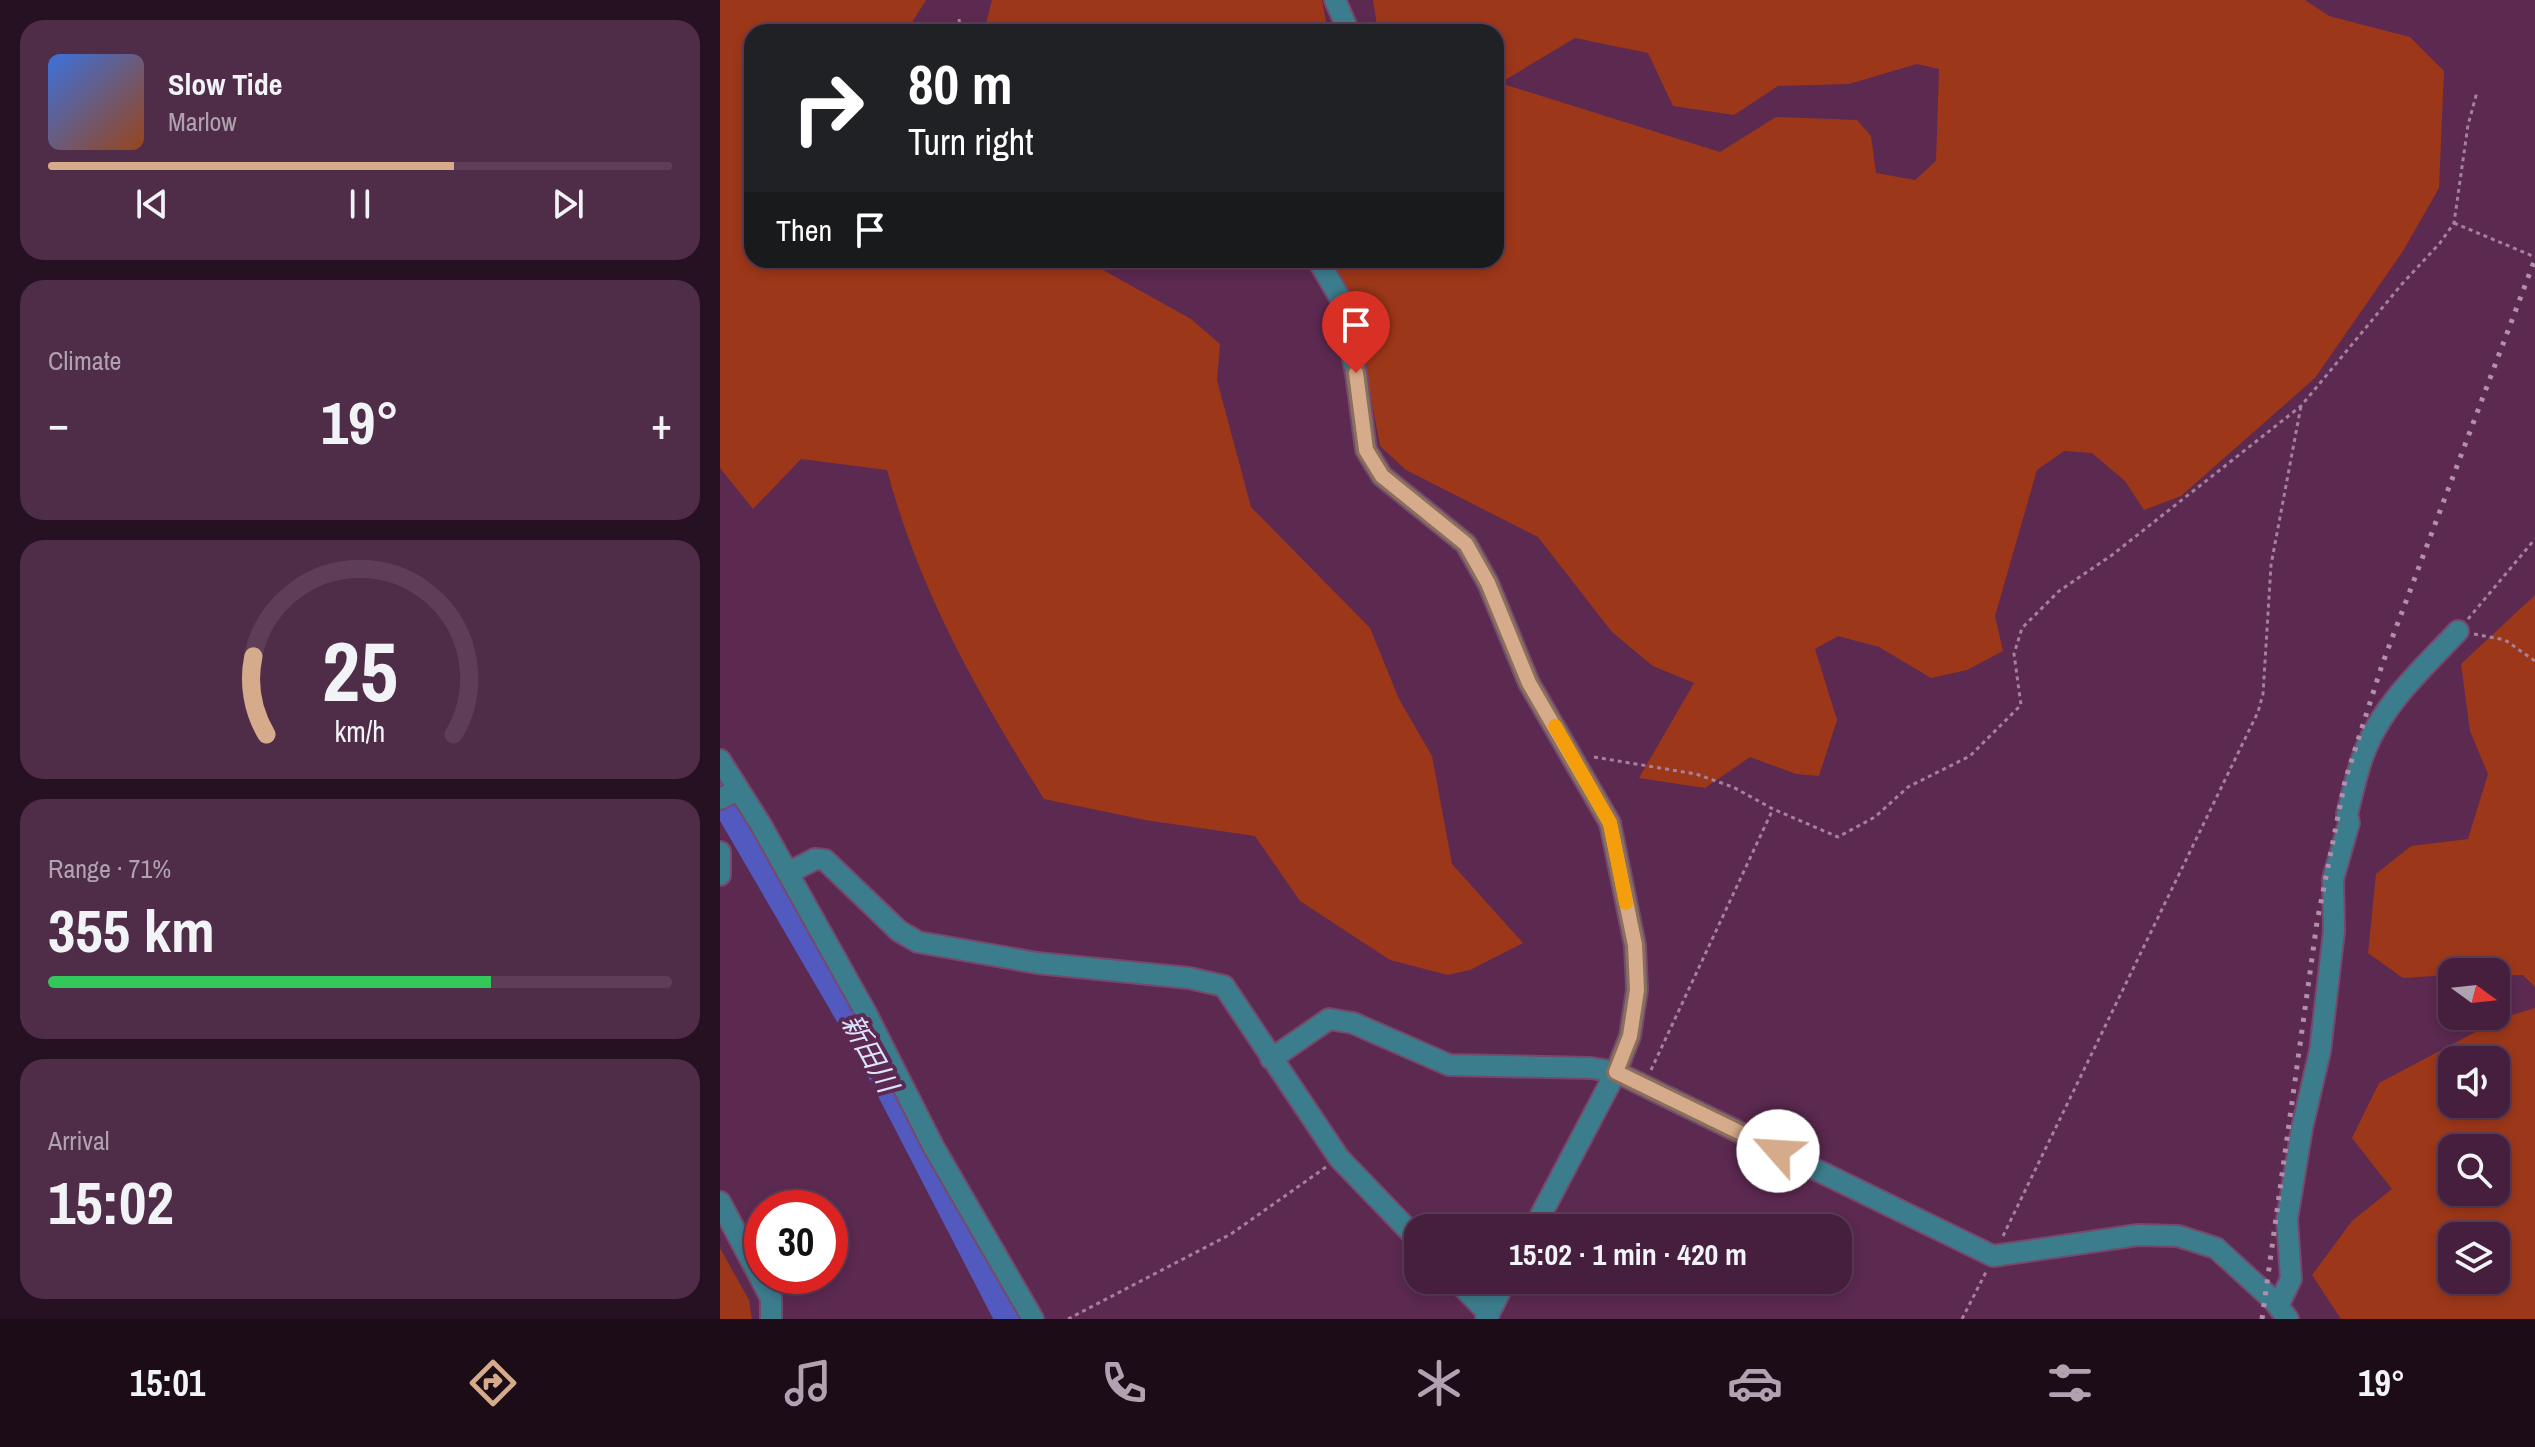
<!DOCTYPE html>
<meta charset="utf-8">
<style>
body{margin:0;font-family:"Archivo Narrow","Noto Sans JP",sans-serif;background:#4f2c48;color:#f1f3f6;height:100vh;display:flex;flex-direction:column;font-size:30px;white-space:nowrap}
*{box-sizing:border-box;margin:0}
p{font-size:26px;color:#b0a2b0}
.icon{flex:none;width:44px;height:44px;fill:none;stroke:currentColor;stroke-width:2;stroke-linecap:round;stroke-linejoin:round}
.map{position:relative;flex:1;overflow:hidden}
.side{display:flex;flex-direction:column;gap:20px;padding:20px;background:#261122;width:720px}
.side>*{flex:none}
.hud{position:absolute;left:24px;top:24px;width:760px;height:244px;border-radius:24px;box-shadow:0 4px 12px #0003,0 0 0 2px #5d3d57;background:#202124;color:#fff;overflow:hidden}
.needle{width:52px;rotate:105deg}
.controls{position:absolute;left:1718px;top:958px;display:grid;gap:16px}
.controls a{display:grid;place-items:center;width:72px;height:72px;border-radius:16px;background:#451f3d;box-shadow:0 4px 12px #0003,0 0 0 2px #5d3d57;font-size:40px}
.speed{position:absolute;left:24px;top:1190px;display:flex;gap:16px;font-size:40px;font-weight:700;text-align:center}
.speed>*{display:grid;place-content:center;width:104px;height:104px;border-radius:50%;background:#451f3d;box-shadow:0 4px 12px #0003,0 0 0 2px #5d3d57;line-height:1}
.speed .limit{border:12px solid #d22;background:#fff;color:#111}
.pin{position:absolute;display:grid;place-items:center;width:68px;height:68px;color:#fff;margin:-82px -34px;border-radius:50% 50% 50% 0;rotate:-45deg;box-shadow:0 0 8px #0007}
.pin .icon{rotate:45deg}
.me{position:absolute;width:88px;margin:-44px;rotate:296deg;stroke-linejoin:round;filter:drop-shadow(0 0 6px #0008)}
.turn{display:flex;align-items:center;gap:28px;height:168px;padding:0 32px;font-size:36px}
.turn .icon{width:104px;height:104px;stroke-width:2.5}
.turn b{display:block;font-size:56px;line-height:68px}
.then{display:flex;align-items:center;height:76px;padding:0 32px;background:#0003;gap:16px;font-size:30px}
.big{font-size:60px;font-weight:700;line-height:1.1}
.side .tile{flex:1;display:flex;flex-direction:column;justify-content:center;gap:12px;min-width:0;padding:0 28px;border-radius:24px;background:#4f2c48}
.side .dial{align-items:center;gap:0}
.dial svg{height:208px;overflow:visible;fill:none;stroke:#5d3d57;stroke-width:7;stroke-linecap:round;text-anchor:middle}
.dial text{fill:#f1f3f6;stroke:none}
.song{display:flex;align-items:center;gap:24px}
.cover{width:96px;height:96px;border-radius:12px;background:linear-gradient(135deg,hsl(220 70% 55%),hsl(20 70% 35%))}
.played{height:8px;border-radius:4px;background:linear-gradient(90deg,#d6ab8b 65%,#5d3d57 65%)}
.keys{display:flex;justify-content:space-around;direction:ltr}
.heat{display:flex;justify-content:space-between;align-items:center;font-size:44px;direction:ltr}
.charge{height:12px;border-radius:6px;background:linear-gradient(90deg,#34c759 71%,#5d3d57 0)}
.trip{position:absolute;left:684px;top:1214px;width:448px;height:80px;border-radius:24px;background:#451f3d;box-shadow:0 4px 12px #0003,0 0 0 2px #5d3d57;font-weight:700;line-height:80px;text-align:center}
.tabs{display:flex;height:128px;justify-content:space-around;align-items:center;background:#1c0c18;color:#b0a2b0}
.tabs .icon{width:56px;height:56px}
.tabs .selected{color:#d6ab8b}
.tabs b{font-size:36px;color:#f1f3f6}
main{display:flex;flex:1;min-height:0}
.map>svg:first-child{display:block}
</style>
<main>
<section class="side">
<div class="tile">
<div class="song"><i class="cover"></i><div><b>Slow Tide</b><p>Marlow</p></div></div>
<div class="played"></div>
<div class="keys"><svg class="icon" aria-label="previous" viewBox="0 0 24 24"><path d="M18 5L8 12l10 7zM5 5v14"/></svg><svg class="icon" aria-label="pause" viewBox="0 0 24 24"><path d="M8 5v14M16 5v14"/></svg><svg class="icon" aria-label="next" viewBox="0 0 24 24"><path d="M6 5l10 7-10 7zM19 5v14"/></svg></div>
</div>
<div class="tile"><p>Climate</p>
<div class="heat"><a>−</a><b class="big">19°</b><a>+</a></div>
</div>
<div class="tile dial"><svg viewBox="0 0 100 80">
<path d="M14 69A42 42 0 1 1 86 69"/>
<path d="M14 69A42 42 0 0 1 9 39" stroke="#d6ab8b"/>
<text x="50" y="56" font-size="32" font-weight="700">25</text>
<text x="50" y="72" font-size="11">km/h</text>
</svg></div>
<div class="tile"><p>Range · 71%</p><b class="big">355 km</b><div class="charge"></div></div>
<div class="tile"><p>Arrival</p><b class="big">15:02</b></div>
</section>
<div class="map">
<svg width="1815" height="1319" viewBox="0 0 1815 1319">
<rect width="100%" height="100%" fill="#5c2951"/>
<!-- green -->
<g fill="#9d3719" fill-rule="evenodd">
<path d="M0,0H206L186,32H32V260H365L471,319L500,344L497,380L531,507L650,628L679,699L712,756L732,864L803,943L750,970L728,975L670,960L580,901L535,836L425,820L324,799C257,692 200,593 167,470L81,459L33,509L0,468Z"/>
<polygon points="272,0 602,0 608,32 264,32"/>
<path d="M653,0H1585L1609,16L1690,37L1724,71L1719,188L1683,251L1595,378L1461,496L1424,510L1405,481L1372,453L1344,451L1317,470L1275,616L1283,651L1247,670L1211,678L1159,647L1118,636L1095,649L1117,720L1099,776L1076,774L1030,757L985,788L919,778L974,683L933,666L892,632L818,537L686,470L660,446L638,331L606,260H776V32H658ZM855,38L928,53L953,106L1014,115L1058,86L1129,84L1197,64L1219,69L1216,161L1195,180L1156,173L1151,136L1137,120L1056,117L1000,152L780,83Z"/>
<polygon points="1815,595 1815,987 1803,975 1776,976 1776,972 1683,978 1648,953 1656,874 1691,846 1748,839 1768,774 1750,731 1741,664"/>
<path d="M1815,1008V1319H1621L1592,1275L1632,1221L1672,1189L1632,1138L1659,1083L1782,1018ZM1776,1060V1104H1732V1060ZM1776,1148V1192H1732V1148ZM1776,1236V1280H1732V1236Z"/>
<polygon points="0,1248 29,1300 32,1319 0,1319"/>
</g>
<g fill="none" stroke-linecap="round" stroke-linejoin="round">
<!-- river -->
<polyline stroke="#535abf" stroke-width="28" points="0,793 152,1054 289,1319"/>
<defs>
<g id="minor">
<polyline points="615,0 629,32"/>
<polyline points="598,260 620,298 636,373 646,450 662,476 746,544 768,583 809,683 890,823 915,945 917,990 910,1036 896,1072 814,1228"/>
<polyline points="0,760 41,825 146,1013 213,1146 313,1319"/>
<polyline points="0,799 18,790"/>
<polyline points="0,852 0,875"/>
<polyline points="68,873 95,859 105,860 179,931 198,942 317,963 469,978 504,986 619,1158 698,1240"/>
<polyline points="551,1059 609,1019 633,1023 729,1065 871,1068 896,1072 1273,1256 1418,1235 1458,1236 1496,1248 1553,1300 1568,1319"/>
<polyline points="0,1202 51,1298 51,1319"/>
<polyline points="736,1280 769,1314"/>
<path d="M1558,1306L1571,1279L1567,1219L1582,1128L1600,1051L1614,931L1613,879L1629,823L1627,814C1633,792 1637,769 1646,748C1665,702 1704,667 1738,631"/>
<polyline points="766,1319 786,1280"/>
</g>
</defs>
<!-- minor casing -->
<use href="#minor" stroke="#76486b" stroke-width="24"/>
<!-- path -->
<g stroke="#a6819d" stroke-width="3" stroke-dasharray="4 4" stroke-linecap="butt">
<polyline points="239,19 241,32"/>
<polyline points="1734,223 1815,257"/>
<polyline points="1748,619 1815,539"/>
<polyline points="1754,634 1785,640 1815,661"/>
<polyline points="874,757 976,774 1013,787 1053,809 1118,837 1155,817 1188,787 1250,756 1301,705 1294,654 1302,628 1339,591 1392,555 1581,406 1682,284 1720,243 1734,223 1748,125 1757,92"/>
<polyline points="931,1070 1053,809"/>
<polyline points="1283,1236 1538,712 1543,694 1551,565 1581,406"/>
<polyline points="348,1319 511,1234 606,1167"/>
<polyline points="1242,1319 1266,1272"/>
</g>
<!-- minor -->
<use href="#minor" stroke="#3c7d8d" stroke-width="20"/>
<!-- rail -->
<polyline stroke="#b290a9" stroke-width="5" stroke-dasharray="4 8" stroke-linecap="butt" points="1542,1319 1597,922 1625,781 1662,665 1815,259"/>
</g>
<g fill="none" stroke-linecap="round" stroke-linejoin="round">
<defs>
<polyline id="route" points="636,373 646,450 662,476 746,544 768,583 809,683 890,823 915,945 917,990 910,1036 896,1072 1058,1151"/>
</defs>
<!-- route casing -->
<use href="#route" stroke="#8b6f5a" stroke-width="20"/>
<!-- route -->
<use href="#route" stroke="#d6ab8b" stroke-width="14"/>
<!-- slow -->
<polyline stroke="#f59e0b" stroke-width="14" points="835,726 890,823 906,903"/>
</g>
<g text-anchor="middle" stroke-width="8" stroke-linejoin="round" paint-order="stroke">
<!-- water labels -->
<g font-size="28" font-style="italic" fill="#dce2fd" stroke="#5c2951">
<text transform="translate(150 1053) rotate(61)" y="10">新田川</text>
</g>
</g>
</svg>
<div class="controls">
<a><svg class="needle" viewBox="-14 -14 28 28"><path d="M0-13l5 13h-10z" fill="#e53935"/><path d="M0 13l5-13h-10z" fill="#b0a2b0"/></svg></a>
<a><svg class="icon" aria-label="sound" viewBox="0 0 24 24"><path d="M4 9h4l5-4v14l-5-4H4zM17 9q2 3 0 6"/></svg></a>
<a><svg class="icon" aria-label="search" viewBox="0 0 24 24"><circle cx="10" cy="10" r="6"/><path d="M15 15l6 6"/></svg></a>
<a><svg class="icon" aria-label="layers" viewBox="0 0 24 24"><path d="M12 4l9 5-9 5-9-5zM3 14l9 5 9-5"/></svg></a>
</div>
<div class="speed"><div class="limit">30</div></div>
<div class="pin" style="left:636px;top:373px;background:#d93025"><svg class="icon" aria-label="arrive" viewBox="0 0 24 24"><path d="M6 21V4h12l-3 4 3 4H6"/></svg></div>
<svg class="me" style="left:1058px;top:1151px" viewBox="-20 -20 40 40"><circle r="19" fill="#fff"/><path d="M0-13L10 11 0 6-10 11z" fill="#d6ab8b"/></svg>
<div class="trip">15:02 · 1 min · 420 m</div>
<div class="hud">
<div class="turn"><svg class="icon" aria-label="right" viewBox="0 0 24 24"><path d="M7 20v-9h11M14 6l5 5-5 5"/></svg><div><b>80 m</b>Turn right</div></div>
<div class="then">Then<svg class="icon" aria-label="arrive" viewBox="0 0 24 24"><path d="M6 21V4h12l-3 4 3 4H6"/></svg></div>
</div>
</div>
</main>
<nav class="tabs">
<b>15:01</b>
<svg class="icon selected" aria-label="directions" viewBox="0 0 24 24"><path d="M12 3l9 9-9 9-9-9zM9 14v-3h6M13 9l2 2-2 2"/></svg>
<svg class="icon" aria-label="music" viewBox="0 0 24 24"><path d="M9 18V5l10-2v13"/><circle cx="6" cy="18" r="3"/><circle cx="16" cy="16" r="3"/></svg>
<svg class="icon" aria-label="phone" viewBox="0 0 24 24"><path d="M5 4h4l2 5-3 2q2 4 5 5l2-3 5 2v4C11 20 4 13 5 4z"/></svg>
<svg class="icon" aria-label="climate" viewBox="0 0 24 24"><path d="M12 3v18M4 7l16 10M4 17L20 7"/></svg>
<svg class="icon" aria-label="car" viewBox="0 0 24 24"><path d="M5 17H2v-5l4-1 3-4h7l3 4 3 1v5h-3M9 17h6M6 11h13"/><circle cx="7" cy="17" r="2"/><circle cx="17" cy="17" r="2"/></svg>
<svg class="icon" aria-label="filters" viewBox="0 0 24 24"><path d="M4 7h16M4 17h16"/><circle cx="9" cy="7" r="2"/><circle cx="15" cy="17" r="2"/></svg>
<b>19°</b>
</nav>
